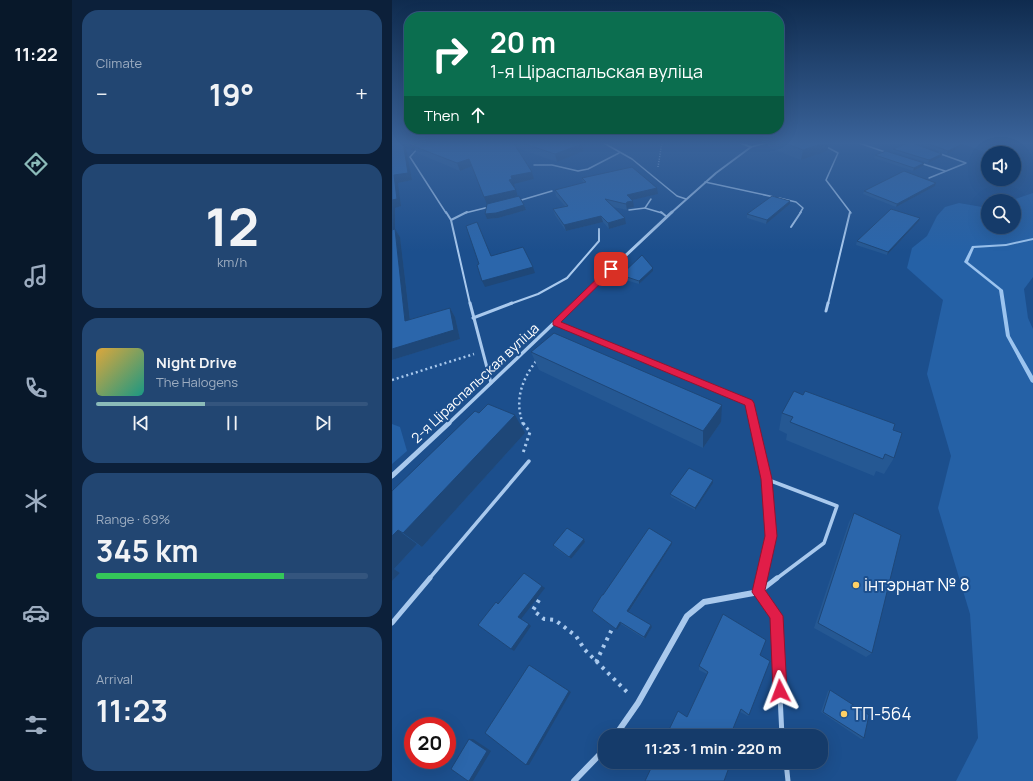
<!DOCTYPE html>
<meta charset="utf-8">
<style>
body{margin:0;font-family:Manrope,sans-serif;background:#224672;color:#f1f3f6;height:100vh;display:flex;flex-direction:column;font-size:15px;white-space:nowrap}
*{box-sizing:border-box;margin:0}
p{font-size:13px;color:#9dadc1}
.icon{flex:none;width:22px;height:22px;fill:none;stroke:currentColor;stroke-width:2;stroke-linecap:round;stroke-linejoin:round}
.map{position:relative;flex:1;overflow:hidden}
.details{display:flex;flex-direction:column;gap:10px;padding:10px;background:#0c203a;width:320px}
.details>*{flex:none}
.top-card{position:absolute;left:12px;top:12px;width:380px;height:122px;border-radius:16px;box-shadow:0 4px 16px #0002,0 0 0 1px #34557e;background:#0b6e4f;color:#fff;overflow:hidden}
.tools{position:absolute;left:589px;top:146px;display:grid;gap:8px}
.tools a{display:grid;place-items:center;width:40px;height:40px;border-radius:50%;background:#153b6a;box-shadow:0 4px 16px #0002,0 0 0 1px #34557e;font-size:20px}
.speed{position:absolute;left:12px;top:717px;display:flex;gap:8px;font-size:20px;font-weight:700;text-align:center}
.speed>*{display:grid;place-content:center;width:52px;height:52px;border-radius:50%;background:#153b6a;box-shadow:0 4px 16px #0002,0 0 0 1px #34557e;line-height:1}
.speed .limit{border:6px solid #d22;background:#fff;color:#111}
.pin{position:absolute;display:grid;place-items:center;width:34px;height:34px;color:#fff;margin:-17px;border-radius:8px;box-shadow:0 2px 6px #0006}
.me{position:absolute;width:44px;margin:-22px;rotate:357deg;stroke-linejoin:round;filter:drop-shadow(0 0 3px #0008)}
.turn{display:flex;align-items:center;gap:14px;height:84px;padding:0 20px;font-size:18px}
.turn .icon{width:52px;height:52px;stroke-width:2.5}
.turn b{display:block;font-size:28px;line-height:34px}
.then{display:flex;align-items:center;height:38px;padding:0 20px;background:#0003;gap:8px;font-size:15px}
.big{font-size:30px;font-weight:700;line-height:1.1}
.details .widget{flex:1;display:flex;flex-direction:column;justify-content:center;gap:6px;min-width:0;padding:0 14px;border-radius:16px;background:#224672}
.details .dial{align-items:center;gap:0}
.dial b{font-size:52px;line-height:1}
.song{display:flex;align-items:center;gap:12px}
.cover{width:48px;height:48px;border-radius:6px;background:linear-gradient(135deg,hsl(40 70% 55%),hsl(170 70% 35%))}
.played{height:4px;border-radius:2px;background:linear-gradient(90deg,#8bbbb9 40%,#34557e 40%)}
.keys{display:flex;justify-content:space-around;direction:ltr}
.heat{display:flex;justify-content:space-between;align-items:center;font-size:22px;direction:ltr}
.charge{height:6px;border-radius:3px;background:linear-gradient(90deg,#34c759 69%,#34557e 0)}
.trip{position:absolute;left:206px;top:729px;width:230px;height:40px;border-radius:16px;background:#153b6a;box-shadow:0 4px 16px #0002,0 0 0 1px #34557e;font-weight:700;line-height:40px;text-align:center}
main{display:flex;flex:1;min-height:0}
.menu{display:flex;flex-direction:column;width:72px;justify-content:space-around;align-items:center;background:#08182a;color:#9dadc1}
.menu .icon{width:28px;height:28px}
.menu .selected{color:#8bbbb9}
.menu b{font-size:18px;color:#f1f3f6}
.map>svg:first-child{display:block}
</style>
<main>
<nav class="menu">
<b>11:22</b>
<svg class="icon selected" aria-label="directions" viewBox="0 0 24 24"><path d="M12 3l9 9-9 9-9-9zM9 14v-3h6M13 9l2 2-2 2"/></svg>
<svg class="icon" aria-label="music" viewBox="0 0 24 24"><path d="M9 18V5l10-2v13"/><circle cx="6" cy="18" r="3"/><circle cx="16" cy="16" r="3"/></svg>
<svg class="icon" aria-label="phone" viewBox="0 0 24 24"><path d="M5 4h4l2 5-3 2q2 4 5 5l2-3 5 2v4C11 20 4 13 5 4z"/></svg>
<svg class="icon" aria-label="climate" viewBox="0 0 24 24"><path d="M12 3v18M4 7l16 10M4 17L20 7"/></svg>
<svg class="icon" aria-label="car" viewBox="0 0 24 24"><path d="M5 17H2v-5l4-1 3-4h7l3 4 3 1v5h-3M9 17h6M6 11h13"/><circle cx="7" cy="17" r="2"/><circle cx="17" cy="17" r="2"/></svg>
<svg class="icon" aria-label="filters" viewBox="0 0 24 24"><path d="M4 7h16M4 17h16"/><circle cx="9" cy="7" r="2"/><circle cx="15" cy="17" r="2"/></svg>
</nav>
<section class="details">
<div class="widget"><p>Climate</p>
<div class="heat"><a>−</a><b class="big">19°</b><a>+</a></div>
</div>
<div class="widget dial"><b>12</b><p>km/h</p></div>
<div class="widget">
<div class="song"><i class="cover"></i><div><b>Night Drive</b><p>The Halogens</p></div></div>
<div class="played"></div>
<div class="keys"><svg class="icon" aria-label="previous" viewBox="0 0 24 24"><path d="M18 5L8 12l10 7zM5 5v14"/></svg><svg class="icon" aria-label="pause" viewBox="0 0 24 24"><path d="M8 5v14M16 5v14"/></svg><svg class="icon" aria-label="next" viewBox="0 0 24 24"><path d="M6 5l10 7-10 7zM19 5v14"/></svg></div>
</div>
<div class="widget"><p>Range · 69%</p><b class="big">345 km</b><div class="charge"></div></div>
<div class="widget"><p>Arrival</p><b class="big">11:23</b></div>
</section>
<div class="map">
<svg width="641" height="781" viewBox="0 0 641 781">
<rect width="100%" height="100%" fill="#1c4f8d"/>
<!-- green -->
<g fill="#2561a6">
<polygon points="565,142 596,142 597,145 624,151 630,161 622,162 622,153 596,153"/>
<polygon points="641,193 641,277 632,289 636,318 641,329 641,781 564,781 586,738 578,614 546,508 559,456 535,374 551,300 515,268 520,248 535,236 545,216 553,207 567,203 596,208 596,227 622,227 622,201 617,201"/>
<polygon points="0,424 8,427 15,451 0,464"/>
</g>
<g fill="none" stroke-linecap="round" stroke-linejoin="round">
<!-- stream -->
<polygon fill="#9cc4ef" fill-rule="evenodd" points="641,238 641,240 614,246 582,248 576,262 611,290 618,336 641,376 641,383 639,382 614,336 607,290 572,262 580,246 614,244"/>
<!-- path-far3 -->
<polyline stroke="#a9c9ed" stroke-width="1.5" stroke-dasharray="1 1.5" stroke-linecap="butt" points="266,167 270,142"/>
<!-- path-far2 -->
<g stroke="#a9c9ed" stroke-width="2.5" stroke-dasharray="2 3" stroke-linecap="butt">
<polyline points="0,380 82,354"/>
<path d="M131,424C122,400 130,379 145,360"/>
</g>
<!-- path-far1 -->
<polyline stroke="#a9c9ed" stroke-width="3" stroke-dasharray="2.5 3.5" stroke-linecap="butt" points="131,423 138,432 131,453"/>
<!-- path -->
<g stroke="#a9c9ed" stroke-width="4" stroke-dasharray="3 5" stroke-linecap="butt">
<polyline points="147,600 141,610 152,619 163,620 184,636 193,650 237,694"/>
<polyline points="204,662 221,627"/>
</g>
<!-- service-far4 -->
<g stroke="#a9c9ed" stroke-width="1.5">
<polyline points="16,142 26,148 18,157 54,213"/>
<polyline points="210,142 240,159 285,196 294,199"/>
<polyline points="464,142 496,153"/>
<polyline points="433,146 446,153 434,180 459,213"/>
<polyline points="359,147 377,142"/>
<polyline points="528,163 553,171"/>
<polyline points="142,165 160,165 186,171 196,169 227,153"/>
<polyline points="537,178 574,163 546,153"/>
<polyline points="313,182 382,197"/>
<polyline points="387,198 404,202 411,208 408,213"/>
<polyline points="259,199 253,208 270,213"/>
<polyline points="126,201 160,191"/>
<polyline points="237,210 253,208"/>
<polyline points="73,213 97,207"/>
</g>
<!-- service-far3 -->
<g stroke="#a9c9ed" stroke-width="2">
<polyline points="54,212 59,220 78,304"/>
<polyline points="269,212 275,217"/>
<polyline points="59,220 75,212"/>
<polyline points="399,227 409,212"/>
<polyline points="118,304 146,294 175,278 207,241 207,229"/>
<polyline points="436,304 458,212"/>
</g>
<!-- service-far2 -->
<g stroke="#a9c9ed" stroke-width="3">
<polyline points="78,303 99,383"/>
<polyline points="434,311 436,303"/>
<polyline points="81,318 120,303"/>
<polyline points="164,323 357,403 362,424"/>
</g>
<!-- service-far1 -->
<g stroke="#a9c9ed" stroke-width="3.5">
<polyline points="361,423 374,479 445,506 432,543 384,579"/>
<polyline points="37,579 137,461"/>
</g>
<!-- service -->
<g stroke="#a9c9ed" stroke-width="5">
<polyline points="385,578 367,592 384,615 390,736"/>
<polyline points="0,623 38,578"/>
<polyline points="394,762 396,781"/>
</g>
<!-- minor-far4 -->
<polyline stroke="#a9c9ed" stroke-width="2" points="279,213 324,173 359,147 346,142"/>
<!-- minor-far3 -->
<polyline stroke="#a9c9ed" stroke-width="3" points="182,304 280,212"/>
<!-- minor-far2 -->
<polyline stroke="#a9c9ed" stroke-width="3.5" points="56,424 183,303"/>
<!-- minor-far1 -->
<g stroke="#a9c9ed" stroke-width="5">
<polyline points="0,476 57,423"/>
<polyline points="370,579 379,536 374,479"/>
</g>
<!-- minor -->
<g stroke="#a9c9ed" stroke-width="6">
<polyline points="223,736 246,703 295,616 312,602 367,592 370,578"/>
<polyline points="182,781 213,749"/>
</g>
</g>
<!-- wall -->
<g fill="#255893">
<polygon points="0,142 19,142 23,149 20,151 14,147 20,180 6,183 9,206 3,208 3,229 8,237 18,319 58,308 63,317 68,339 0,360"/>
<polygon points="20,142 186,142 190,144 192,151 165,162 125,148 140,172 142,179 122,184 123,187 122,187 126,196 132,205 134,210 106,218 95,219 93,214 95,204 80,166 68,171 25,153 21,146 23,144"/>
<polygon points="375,142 437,142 435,151 409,160 376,147 376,145 375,145"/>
<polygon points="524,142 570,142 572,143 571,145 555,154 524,143"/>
<polygon points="501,149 549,157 536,163 500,151"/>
<polygon points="483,155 531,166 521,171 482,158"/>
<polygon points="190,178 266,194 240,200 242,207 236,208 235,210 221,207 234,224 217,229 211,222 174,231 163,215 161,209 173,206 164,196 163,190 191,183"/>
<polygon points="544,183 543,186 504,207 471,194 472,191"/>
<polygon points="398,201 398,204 374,224 355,218 355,214"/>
<polygon points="528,218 527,221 495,255 464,245 465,241"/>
<polygon points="261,271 247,284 230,279 229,275"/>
<polygon points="139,352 329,422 311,448 147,370"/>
<polygon points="390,413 501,430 502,458 492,474 484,471 482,476 394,440 395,434 387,430"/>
<polygon points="133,433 30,547 25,544 2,569 8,573 0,581 0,491"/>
<polygon points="321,483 303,510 279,497 278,494"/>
<polygon points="462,513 480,653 474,657 422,628 457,522"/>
<polygon points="192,539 193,542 179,559 163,548 161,545"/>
<polygon points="280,542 280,544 237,612 259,625 260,627 253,639 229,624 225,630 202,613 200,611 211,595"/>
<polygon points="368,655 357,715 356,716 348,712 295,717 315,674 307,670 307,666"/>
<polygon points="438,690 472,738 469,739 429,712 436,691"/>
</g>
<!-- shaded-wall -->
<g fill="#1e4778">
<polygon points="11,142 14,147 20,180 6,183 9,206 3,208 3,238 0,234 0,200 2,175"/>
<polygon points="19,142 23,149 20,151 17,144"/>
<polygon points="434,142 437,142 435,151 409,160 411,150"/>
<polygon points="572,143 571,145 555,154 556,151"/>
<polygon points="190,144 192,151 165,162 163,154"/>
<polygon points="550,154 549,157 536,163 537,160"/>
<polygon points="77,159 80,166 68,171 65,163"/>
<polygon points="532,163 531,166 521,171 522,168"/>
<polygon points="140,172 142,179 122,184 123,187 120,187 117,180 119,176"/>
<polygon points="544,183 543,186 504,207 505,204"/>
<polygon points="265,188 266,194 236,201 235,195"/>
<polygon points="124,190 126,197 95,205 92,197"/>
<polygon points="241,201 242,207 236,208 235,210 234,204 235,202"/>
<polygon points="398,201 398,204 374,224 375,220"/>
<polygon points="132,205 134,210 106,218 95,219 93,214"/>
<polygon points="209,216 211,222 174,231 172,225"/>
<polygon points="233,218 234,224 217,229 216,223"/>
<polygon points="528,218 527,221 495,255 496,252"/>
<polygon points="3,229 8,237 19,329 13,321"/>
<polygon points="141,267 143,273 93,287 90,281"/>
<polygon points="261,268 261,271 247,284 247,281"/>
<polygon points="58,308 63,317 68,339 0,360 0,349"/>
<polygon points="330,405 329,422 311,448 311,431"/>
<polygon points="123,415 133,433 30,547 11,533"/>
<polygon points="321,480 321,483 303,510 303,508"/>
<polygon points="6,530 25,544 2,569 8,573 0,581 0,536"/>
<polygon points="192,539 193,542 179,559 177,557"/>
<polygon points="280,542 280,544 236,613 235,611"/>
<polygon points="150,586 153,588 129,619 126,617"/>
<polygon points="228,622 229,624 225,630 224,629"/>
<polygon points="137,624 139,626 122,651 119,649"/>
<polygon points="259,625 260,627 253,639 252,637"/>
<polygon points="137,665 179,692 137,765 134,765"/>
<polygon points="77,739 81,739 99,751 81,781 77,781"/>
</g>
<!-- building -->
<g fill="#2b66ab" stroke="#1e4778">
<polygon points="0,142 11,142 16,173 2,175 5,199 0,200"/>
<polygon points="25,142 121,142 140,172 119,176 120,179 117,180 124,190 92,197 77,159 65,163 21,146"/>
<polygon points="127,142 186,142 190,144 163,154"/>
<polygon points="390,142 434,142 411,150"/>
<polygon points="518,142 550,154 537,160 501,149"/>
<polygon points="531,142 570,142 572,143 556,151"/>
<polygon points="494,151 532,163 522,168 483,155"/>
<polygon points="240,167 265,188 235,195 241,201 235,202 234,204 213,199 233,218 216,223 209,216 172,225 161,209 176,206 163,190 194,182 190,178"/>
<polygon points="512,171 544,183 505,204 472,191"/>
<polygon points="127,196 132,205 104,213 93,214 95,204"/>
<polygon points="380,196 398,201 375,220 355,214"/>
<polygon points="499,209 528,218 496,252 465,241"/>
<polygon points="85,222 99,256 131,247 141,267 90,281 85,265 87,264 74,226"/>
<polygon points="3,229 13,321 58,308 62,330 0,349 0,230"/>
<polygon points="250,255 261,268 247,281 229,275"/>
<polygon points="162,333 330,405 311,431 139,352"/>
<polygon points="402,391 411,395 413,391 503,424 501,430 510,433 502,458 493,454 491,459 398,422 401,417 390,413"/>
<polygon points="96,404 123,415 11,533 6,530 0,536 0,491 83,411 87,413"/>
<polygon points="297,468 321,480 303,508 278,494"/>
<polygon points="462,513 509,535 480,653 426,623"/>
<polygon points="175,528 192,539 177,557 161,545"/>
<polygon points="257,528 280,542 235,611 259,625 252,637 228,622 224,629 200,611 210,595 211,595"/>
<polygon points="132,573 150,586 126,617 137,624 119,649 86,625 104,602 106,604"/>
<polygon points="331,614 374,640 368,655 378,661 357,715 349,709 338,736 274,736 286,711 295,717 316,672 307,666"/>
<polygon points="137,665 177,691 134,765 93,733"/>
<polygon points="438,690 477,715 472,738 431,712"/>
<polygon points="77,739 95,751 77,781 76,781 59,769"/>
<polygon points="262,762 339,762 332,781 253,781"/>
</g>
<!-- sky -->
<linearGradient id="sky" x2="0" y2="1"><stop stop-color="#0f2b4e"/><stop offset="0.57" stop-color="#3a639a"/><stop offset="1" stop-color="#3a639a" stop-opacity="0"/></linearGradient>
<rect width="641" height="251" fill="url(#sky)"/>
<!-- route -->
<polygon fill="#e11d48" stroke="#92132f" points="217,267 223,269 169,322 360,400 362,403 380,479 385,536 373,590 391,616 395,691 393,696 388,698 383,696 381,691 378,618 360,592 373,536 369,479 353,405 161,325 161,321"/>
<!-- markers -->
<g fill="#fed066" stroke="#1c4f8d" stroke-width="1.5">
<circle cx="464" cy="585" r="4"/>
<circle cx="452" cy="714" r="4"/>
</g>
<g text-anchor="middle" stroke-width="4" stroke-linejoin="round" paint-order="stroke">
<!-- street labels -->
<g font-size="14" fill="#fff" stroke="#1c4f8d">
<text transform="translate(83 383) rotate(-43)" y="5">2-я Ціраспальская вуліца</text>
</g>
<!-- near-poi labels -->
<g font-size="17" fill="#fff" stroke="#1c4f8d" text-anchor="start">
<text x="472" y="591">інтэрнат № 8</text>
<text x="460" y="720">ТП-564</text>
</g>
</g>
</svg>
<div class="tools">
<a><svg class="icon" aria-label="sound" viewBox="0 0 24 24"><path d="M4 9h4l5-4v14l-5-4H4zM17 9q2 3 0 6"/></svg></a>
<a><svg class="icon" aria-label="search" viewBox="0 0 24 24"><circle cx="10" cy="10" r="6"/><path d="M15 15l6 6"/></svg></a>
</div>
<div class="speed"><div class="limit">20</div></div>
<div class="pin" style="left:219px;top:269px;background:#d93025"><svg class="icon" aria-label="arrive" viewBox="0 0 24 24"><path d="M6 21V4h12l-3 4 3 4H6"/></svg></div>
<svg class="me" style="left:388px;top:691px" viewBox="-20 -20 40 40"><path d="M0-17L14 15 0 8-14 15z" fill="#e11d48" stroke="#fff" stroke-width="4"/></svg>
<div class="trip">11:23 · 1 min · 220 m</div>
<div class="top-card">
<div class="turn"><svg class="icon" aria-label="right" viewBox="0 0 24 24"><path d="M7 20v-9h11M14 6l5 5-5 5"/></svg><div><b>20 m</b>1-я Ціраспальская вуліца</div></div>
<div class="then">Then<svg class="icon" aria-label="ahead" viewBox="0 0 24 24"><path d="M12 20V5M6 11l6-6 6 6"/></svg></div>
</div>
</div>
</main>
